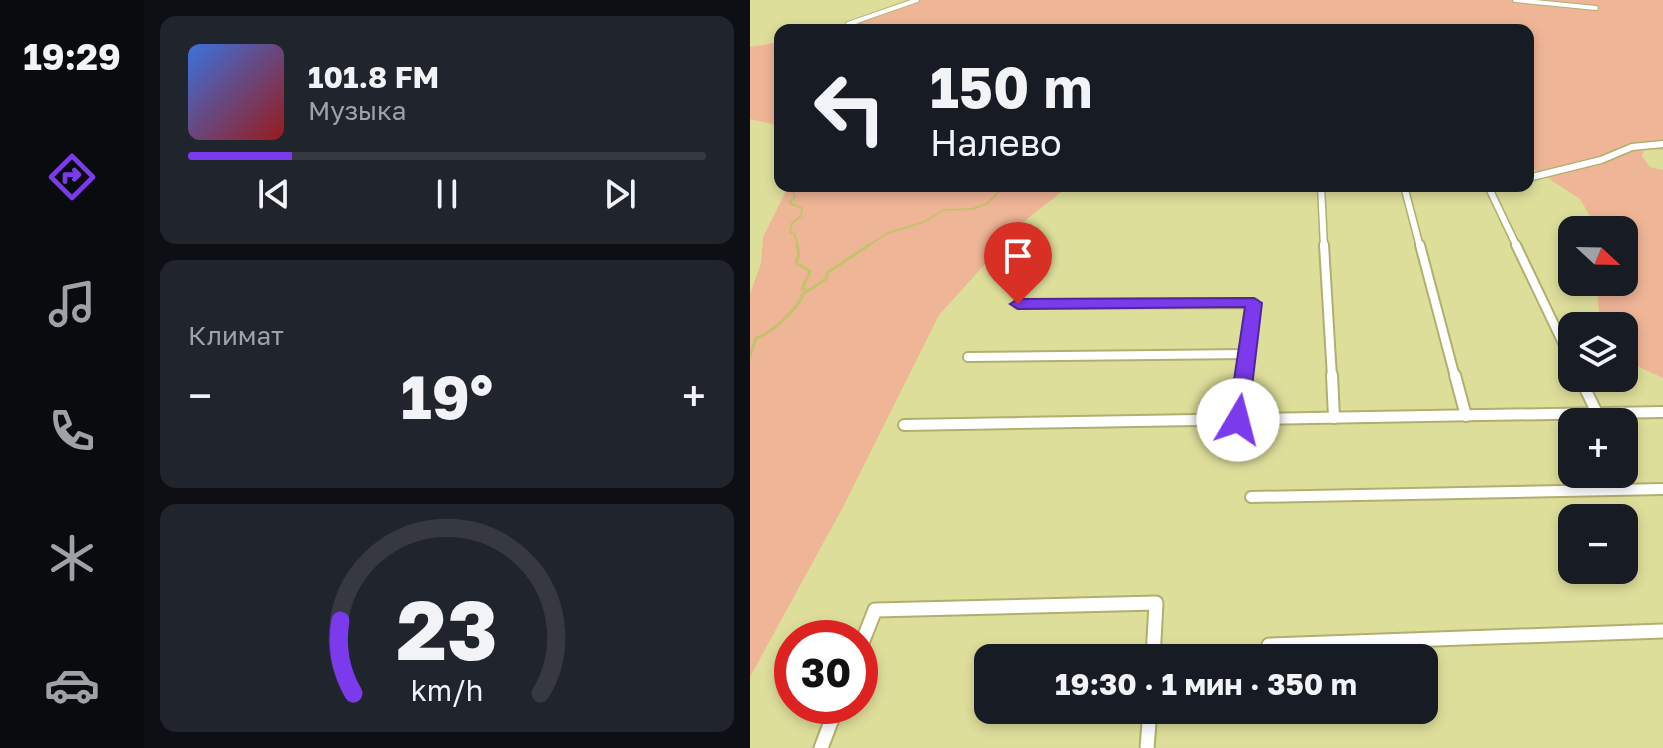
<!DOCTYPE html>
<html lang="ru">
<meta charset="utf-8">
<style>
body{margin:0;font-family:"Golos Text",sans-serif;background:#20242c;color:#f1f3f6;height:100vh;display:flex;flex-direction:column;font-size:30px;white-space:nowrap}
*{box-sizing:border-box;margin:0}
p{font-size:26px;color:#9ea1a6}
.icon{flex:none;width:44px;height:44px;fill:none;stroke:currentColor;stroke-width:2;stroke-linecap:round;stroke-linejoin:round}
.map{position:relative;flex:1;overflow:hidden}
.panel{display:flex;flex-direction:column;gap:16px;padding:16px;background:#0d0f14;width:606px}
.panel>*{flex:none}
.hud{position:absolute;left:24px;top:24px;width:760px;height:168px;border-radius:16px;box-shadow:0 4px 12px #0003;background:#171b24;color:#f1f3f6;overflow:hidden}
.needle{width:52px;rotate:112deg}
.controls{position:absolute;left:808px;top:216px;display:grid;gap:16px}
.controls a{display:grid;place-items:center;width:80px;height:80px;border-radius:16px;background:#171b24;box-shadow:0 4px 12px #0003;font-size:40px}
.speed{position:absolute;left:24px;top:620px;display:flex;gap:16px;font-size:40px;font-weight:700;text-align:center}
.speed>*{display:grid;place-content:center;width:104px;height:104px;border-radius:50%;background:#171b24;box-shadow:0 4px 12px #0003;line-height:1}
.speed .limit{border:12px solid #d22;background:#fff;color:#111}
.pin{position:absolute;display:grid;place-items:center;width:68px;height:68px;color:#fff;margin:-82px -34px;border-radius:50% 50% 50% 0;rotate:-45deg;box-shadow:0 0 8px #0007}
.pin .icon{rotate:45deg}
.me{position:absolute;width:88px;margin:-44px;rotate:8deg;stroke-linejoin:round;filter:drop-shadow(0 0 6px #0008)}
.turn{display:flex;align-items:center;gap:28px;height:168px;padding:0 24px;font-size:36px}
.turn .icon{width:104px;height:104px;stroke-width:2.5}
.turn b{display:block;font-size:56px;line-height:68px}
.big{font-size:60px;font-weight:700;line-height:1.1}
.panel .widget{flex:1;display:flex;flex-direction:column;justify-content:center;gap:12px;min-width:0;padding:0 28px;border-radius:16px;background:#20242c}
.panel .dial{align-items:center;gap:0}
.dial svg{height:208px;overflow:visible;fill:none;stroke:#363941;stroke-width:7;stroke-linecap:round;text-anchor:middle}
.dial text{fill:#f1f3f6;stroke:none}
.song{display:flex;align-items:center;gap:24px}
.cover{width:96px;height:96px;border-radius:12px;background:linear-gradient(135deg,hsl(220 70% 55%),hsl(0 70% 35%))}
.played{height:8px;border-radius:4px;background:linear-gradient(90deg,#7c3aed 20%,#363941 20%)}
.keys{display:flex;justify-content:space-around;direction:ltr}
.heat{display:flex;justify-content:space-between;align-items:center;font-size:44px;direction:ltr}
.trip{position:absolute;left:224px;top:644px;width:464px;height:80px;border-radius:16px;background:#171b24;box-shadow:0 4px 12px #0003;font-weight:700;line-height:80px;text-align:center}
main{display:flex;flex:1;min-height:0}
.dock{display:flex;flex-direction:column;width:144px;justify-content:space-around;align-items:center;background:#090b0e;color:#9ea1a6}
.dock .icon{width:56px;height:56px}
.dock .on{color:#7c3aed}
.dock b{font-size:36px;color:#f1f3f6}
.map>svg:first-child{display:block}
</style>
<main>
<nav class="dock">
<b>19:29</b>
<svg class="icon on" aria-label="directions" viewBox="0 0 24 24"><path d="M12 3l9 9-9 9-9-9zM9 14v-3h6M13 9l2 2-2 2"/></svg>
<svg class="icon" aria-label="music" viewBox="0 0 24 24"><path d="M9 18V5l10-2v13"/><circle cx="6" cy="18" r="3"/><circle cx="16" cy="16" r="3"/></svg>
<svg class="icon" aria-label="phone" viewBox="0 0 24 24"><path d="M5 4h4l2 5-3 2q2 4 5 5l2-3 5 2v4C11 20 4 13 5 4z"/></svg>
<svg class="icon" aria-label="climate" viewBox="0 0 24 24"><path d="M12 3v18M4 7l16 10M4 17L20 7"/></svg>
<svg class="icon" aria-label="car" viewBox="0 0 24 24"><path d="M5 17H2v-5l4-1 3-4h7l3 4 3 1v5h-3M9 17h6M6 11h13"/><circle cx="7" cy="17" r="2"/><circle cx="17" cy="17" r="2"/></svg>
</nav>
<section class="panel">
<div class="widget">
<div class="song"><i class="cover"></i><div><b>101.8 FM</b><p>Музыка</p></div></div>
<div class="played"></div>
<div class="keys"><svg class="icon" aria-label="previous" viewBox="0 0 24 24"><path d="M18 5L8 12l10 7zM5 5v14"/></svg><svg class="icon" aria-label="pause" viewBox="0 0 24 24"><path d="M8 5v14M16 5v14"/></svg><svg class="icon" aria-label="next" viewBox="0 0 24 24"><path d="M6 5l10 7-10 7zM19 5v14"/></svg></div>
</div>
<div class="widget"><p>Климат</p>
<div class="heat"><a>−</a><b class="big">19°</b><a>+</a></div>
</div>
<div class="widget dial"><svg viewBox="0 0 100 80">
<path d="M14 69A42 42 0 1 1 86 69"/>
<path d="M14 69A42 42 0 0 1 9 41" stroke="#7c3aed"/>
<text x="50" y="56" font-size="32" font-weight="700">23</text>
<text x="50" y="72" font-size="11">km/h</text>
</svg></div>
</section>
<div class="map">
<svg width="913" height="748" viewBox="0 0 913 748">
<rect width="100%" height="100%" fill="#dede9b"/>
<!-- green -->
<g fill="#efb597">
<polygon points="170,0 913,0 913,150 894,149 892,156 900,167 913,170 913,378 874,360 874,326 853,326 850,322 846,282 874,282 874,230 848,230 830,199 778,165 778,30 135,30 100,23"/>
<polygon points="30,42 30,126 0,119 0,47"/>
<polygon points="34,186 319,186 272,223 189,315 93,507 0,677 0,294 11,263 13,237 35,193"/>
</g>
<g fill="none" stroke-linecap="round" stroke-linejoin="round">
<!-- stream-far1 -->
<g stroke="#c4c26b" stroke-width="2">
<polyline points="47,186 43,190 45,197 39,203 52,208 51,216 42,223 40,232 45,235 48,247"/>
<polyline points="116,247 138,233 174,222 193,210 223,209 238,203 254,186"/>
</g>
<!-- stream -->
<g stroke="#c4c26b" stroke-width="3">
<polyline points="47,245 49,254 46,263 60,271 52,289 55,289"/>
<path d="M0,356L6,338C21,334 49,308 53,294L76,279L77,273L119,245"/>
</g>
<defs>
<g id="minor-far5">
<polyline points="765,0 846,8"/>
<polyline points="98,24 167,0"/>
<polyline points="98,24 132,30"/>
</g>
<polyline id="minor-far4" points="902,145 913,144"/>
<g id="minor-far3">
<polyline points="778,178 851,160 882,147 913,144"/>
<polyline points="571,186 574,247"/>
<polyline points="654,186 670,247"/>
<polyline points="738,186 767,247"/>
</g>
<g id="minor-far2">
<polyline points="574,245 582,377"/>
<polyline points="670,245 705,377"/>
<polyline points="766,245 822,362"/>
<polyline points="268,304 504,303 494,377"/>
<polyline points="218,357 497,354"/>
</g>
<g id="minor-far1">
<polyline points="582,375 584,418"/>
<polyline points="705,375 716,416"/>
<polyline points="830,378 847,413"/>
<polyline points="488,420 494,375"/>
<polyline points="154,425 913,412"/>
<polyline points="501,497 913,489"/>
</g>
<g id="minor">
<polyline points="519,645 913,631"/>
<polyline points="110,648 125,610 406,603 403,658"/>
<polyline points="71,748 87,706"/>
<polyline points="397,748 400,710"/>
</g>
</defs>
<!-- minor-far5 casing -->
<use href="#minor-far5" stroke="#b0af6e" stroke-width="6"/>
<!-- minor-far4 casing -->
<use href="#minor-far4" stroke="#b0af6e" stroke-width="7"/>
<!-- minor-far3 casing -->
<use href="#minor-far3" stroke="#b0af6e" stroke-width="9"/>
<!-- minor-far2 casing -->
<use href="#minor-far2" stroke="#b0af6e" stroke-width="12"/>
<!-- minor-far1 casing -->
<use href="#minor-far1" stroke="#b0af6e" stroke-width="14"/>
<!-- minor casing -->
<use href="#minor" stroke="#b0af6e" stroke-width="17"/>
<!-- minor-far5 -->
<use href="#minor-far5" stroke="#fff" stroke-width="4"/>
<!-- minor-far4 -->
<use href="#minor-far4" stroke="#fff" stroke-width="5"/>
<!-- minor-far3 -->
<use href="#minor-far3" stroke="#fff" stroke-width="6"/>
<!-- minor-far2 -->
<use href="#minor-far2" stroke="#fff" stroke-width="8"/>
<!-- minor-far1 -->
<use href="#minor-far1" stroke="#fff" stroke-width="10"/>
<!-- minor -->
<use href="#minor" stroke="#fff" stroke-width="13"/>
</g>
<!-- route -->
<polygon fill="#7c3aed" stroke="#51269a" stroke-width="2" points="504,298 512,303 498,420 488,426 478,420 495,307 268,309 260,304 268,299"/>
</svg>
<div class="controls">
<a><svg class="needle" viewBox="-14 -14 28 28"><path d="M0-13l5 13h-10z" fill="#e53935"/><path d="M0 13l5-13h-10z" fill="#9ea1a6"/></svg></a>
<a><svg class="icon" aria-label="layers" viewBox="0 0 24 24"><path d="M12 4l9 5-9 5-9-5zM3 14l9 5 9-5"/></svg></a>
<a>+</a>
<a>−</a>
</div>
<div class="speed"><div class="limit">30</div></div>
<div class="pin" style="left:268px;top:304px;background:#d93025"><svg class="icon" aria-label="arrive" viewBox="0 0 24 24"><path d="M6 21V4h12l-3 4 3 4H6"/></svg></div>
<svg class="me" style="left:488px;top:420px" viewBox="-20 -20 40 40"><circle r="19" fill="#fff"/><path d="M0-13L10 11 0 6-10 11z" fill="#7c3aed"/></svg>
<div class="trip">19:30 · 1 мин · 350 m</div>
<div class="hud">
<div class="turn"><svg class="icon" aria-label="left" viewBox="0 0 24 24"><path d="M17 20v-9H6M10 6l-5 5 5 5"/></svg><div><b>150 m</b>Налево</div></div>
</div>
</div>
</main>
